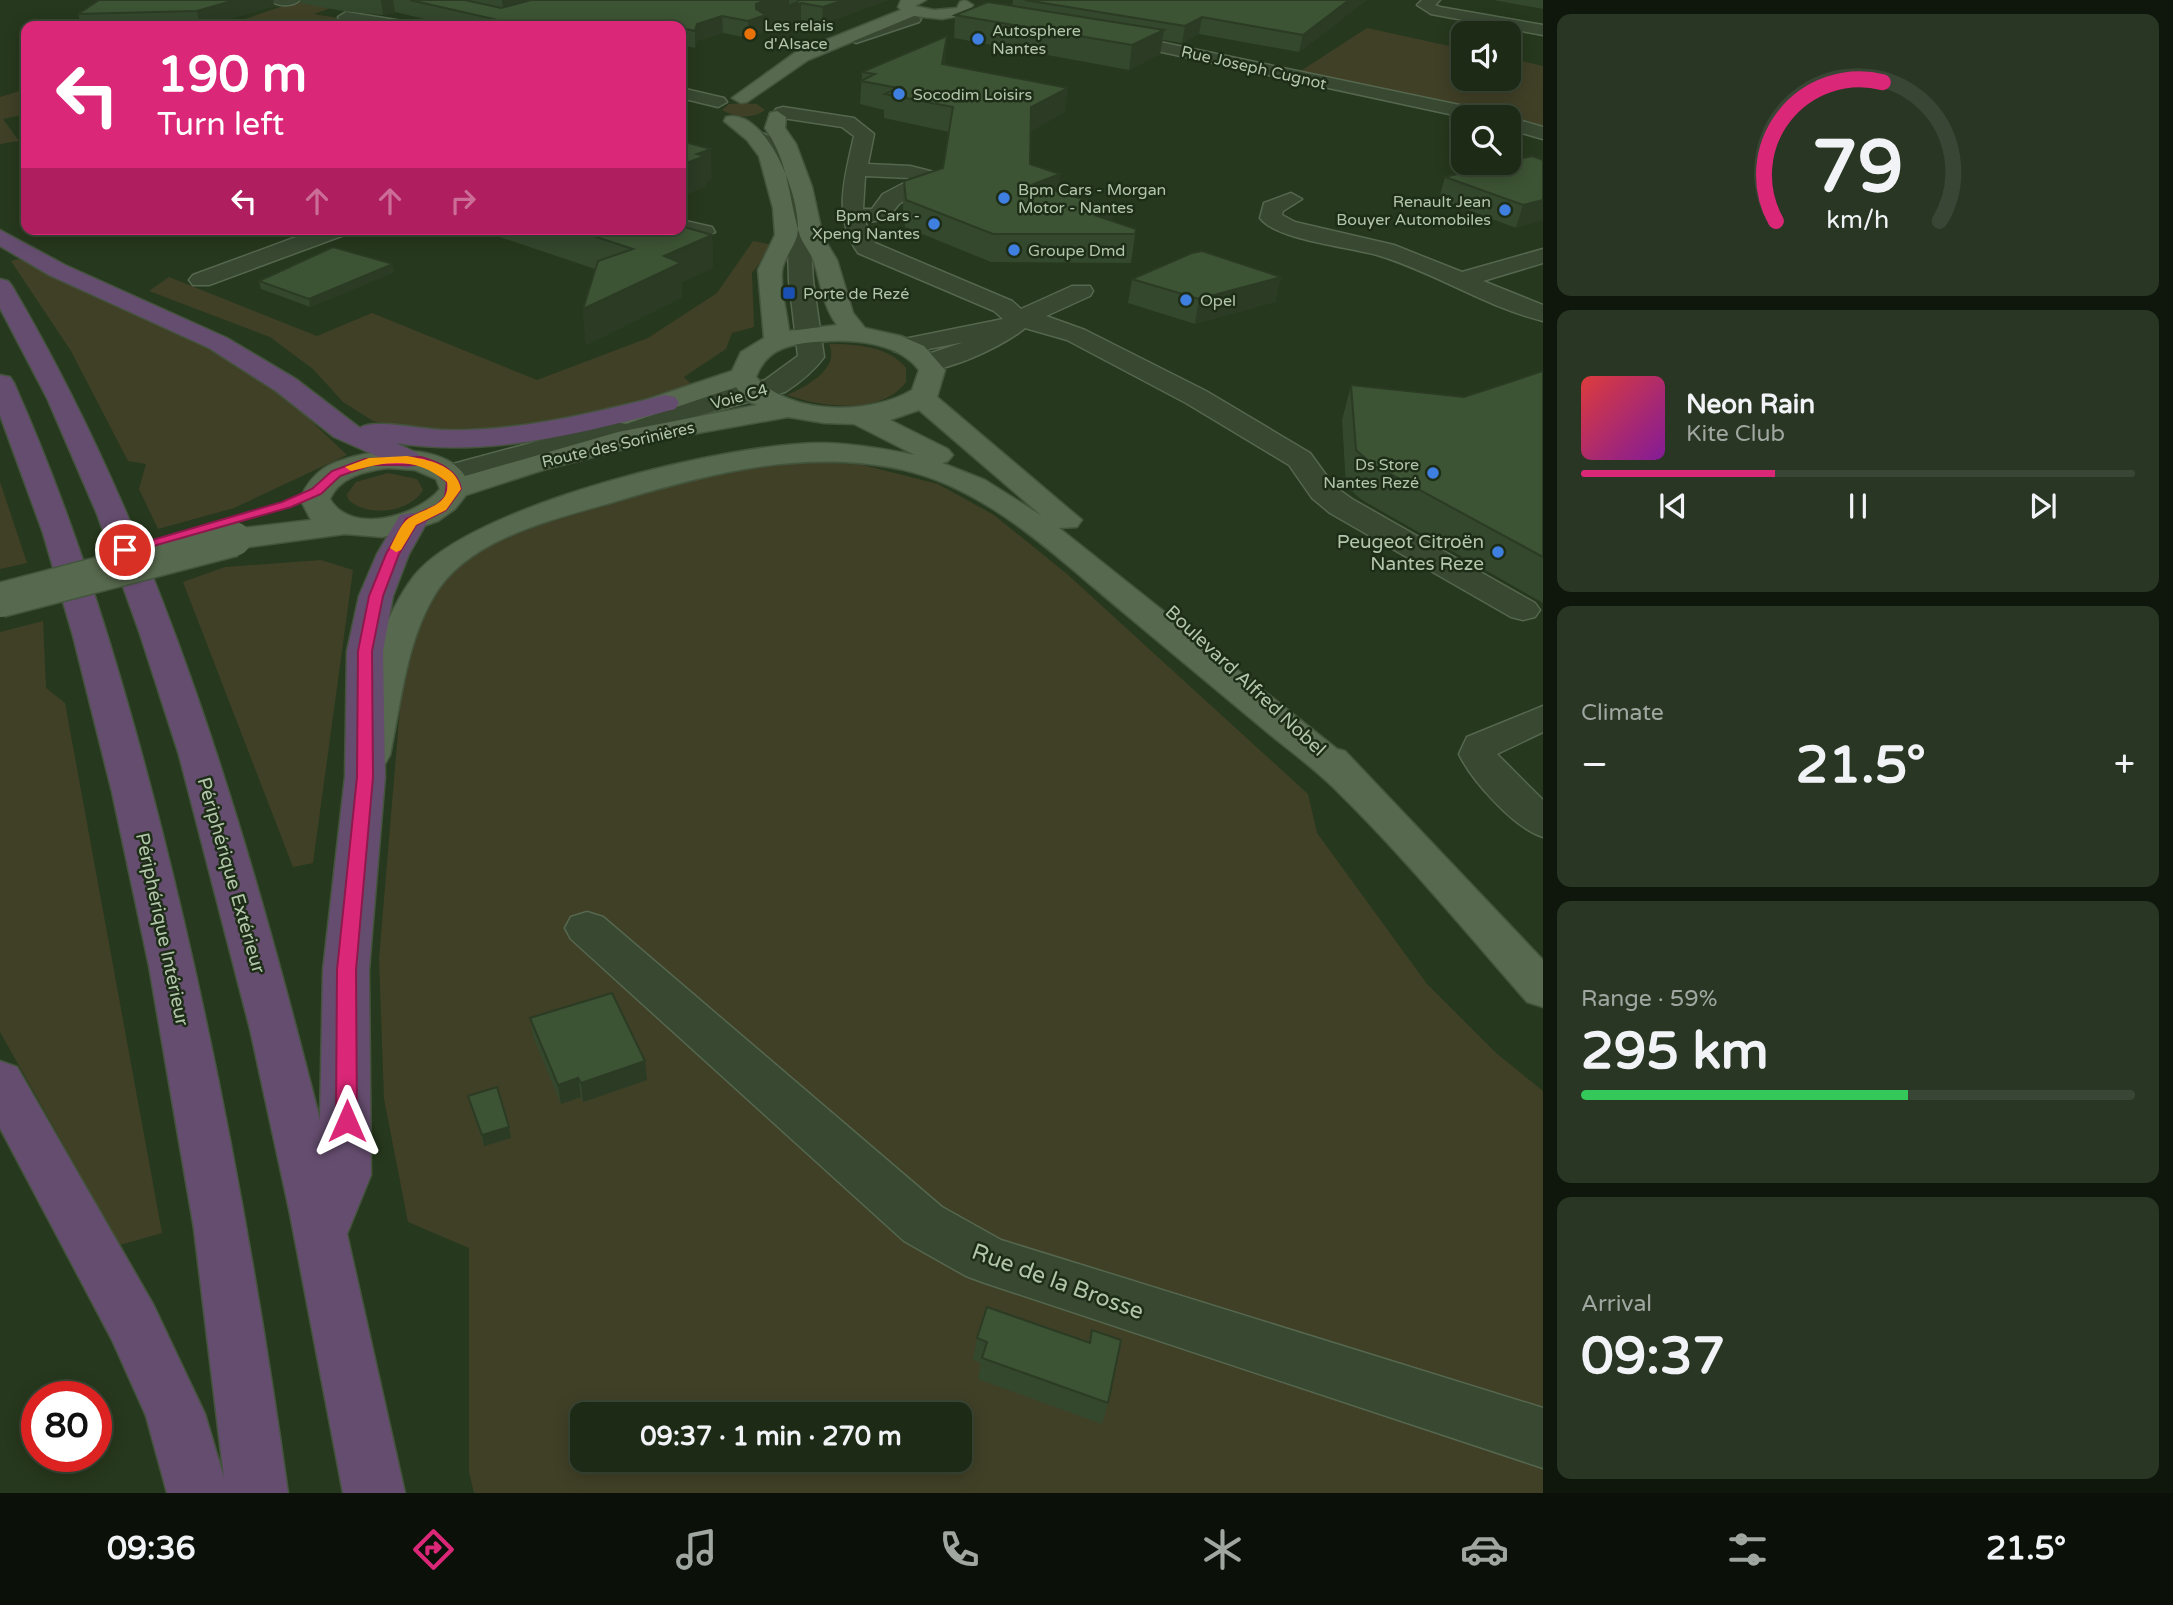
<!DOCTYPE html>
<meta charset="utf-8">
<style>
body{margin:0;font-family:"Varela Round",sans-serif;background:#293623;color:#f1f3f6;height:100vh;display:flex;flex-direction:column;font-size:26px;white-space:nowrap}
*{box-sizing:border-box;margin:0}
p{font-size:23px;color:#a0a7a1}
.icon{flex:none;width:38px;height:38px;fill:none;stroke:currentColor;stroke-width:2;stroke-linecap:round;stroke-linejoin:round}
.map{position:relative;flex:1;overflow:hidden}
.panel{display:flex;flex-direction:column;gap:14px;padding:14px;background:#0f170c;width:630px}
.panel>*{flex:none}
.hud{position:absolute;left:21px;top:21px;width:665px;height:214px;border-radius:14px;box-shadow:0 4px 18px #0003,0 0 0 2px #3a4635;background:#db2777;color:#fff;overflow:hidden}
.buttons{position:absolute;left:1451px;top:21px;display:grid;gap:14px}
.buttons a{display:grid;place-items:center;width:70px;height:70px;border-radius:14px;background:#1c2a16;box-shadow:0 4px 18px #0003,0 0 0 2px #3a4635;font-size:35px}
.speed{position:absolute;left:21px;top:1381px;display:flex;gap:14px;font-size:35px;font-weight:700;text-align:center}
.speed>*{display:grid;place-content:center;width:91px;height:91px;border-radius:50%;background:#1c2a16;box-shadow:0 4px 18px #0003,0 0 0 2px #3a4635;line-height:1}
.speed .limit{border:10px solid #d22;background:#fff;color:#111}
.pin{position:absolute;display:grid;place-items:center;width:60px;height:60px;color:#fff;margin:-30px;border:4px solid #fff;border-radius:50%;box-shadow:0 2px 7px #0007}
.me{position:absolute;width:77px;margin:-38px;rotate:0deg;stroke-linejoin:round;filter:drop-shadow(0 0 5px #0008)}
.turn{display:flex;align-items:center;gap:24px;height:147px;padding:0 21px;font-size:32px}
.turn .icon{width:91px;height:91px;stroke-width:2.5}
.turn b{display:block;font-size:49px;line-height:60px}
.lanes{display:flex;align-items:center;height:66px;padding:0 21px;background:#0003;justify-content:center;gap:35px;direction:ltr}
.lanes .off{opacity:.35}
.big{font-size:52px;font-weight:700;line-height:1.1}
.panel .card{flex:1;display:flex;flex-direction:column;justify-content:center;gap:10px;min-width:0;padding:0 24px;border-radius:14px;background:#293623}
.panel .dial{align-items:center;gap:0}
.dial svg{height:182px;overflow:visible;fill:none;stroke:#3a4635;stroke-width:7;stroke-linecap:round;text-anchor:middle}
.dial text{fill:#f1f3f6;stroke:none}
.song{display:flex;align-items:center;gap:21px}
.cover{width:84px;height:84px;border-radius:10px;background:linear-gradient(135deg,hsl(0 70% 55%),hsl(290 70% 35%))}
.played{height:7px;border-radius:4px;background:linear-gradient(90deg,#db2777 35%,#3a4635 35%)}
.keys{display:flex;justify-content:space-around;direction:ltr}
.heat{display:flex;justify-content:space-between;align-items:center;font-size:38px;direction:ltr}
.charge{height:10px;border-radius:5px;background:linear-gradient(90deg,#34c759 59%,#3a4635 0)}
.trip{position:absolute;left:570px;top:1402px;width:402px;height:70px;border-radius:14px;background:#1c2a16;box-shadow:0 4px 18px #0003,0 0 0 2px #3a4635;font-weight:700;line-height:70px;text-align:center}
.dock{display:flex;height:112px;justify-content:space-around;align-items:center;background:#0b1109;color:#a0a7a1}
.dock .icon{width:49px;height:49px}
.dock .current{color:#db2777}
.dock b{font-size:32px;color:#f1f3f6}
main{display:flex;flex:1;min-height:0}
.map>svg:first-child{display:block}
</style>
<main>
<div class="map">
<svg width="1543" height="1493" viewBox="0 0 1543 1493">
<rect width="100%" height="100%" fill="#26381d"/>
<!-- green -->
<g fill="#404027" fill-rule="evenodd">
<polygon points="313,0 353,0 314,14 384,26 224,26 286,5"/>
<polygon points="1367,28 1463,49 1463,79 1508,79 1509,58 1543,66 1543,129 1508,117 1296,74"/>
<polygon points="26,89 26,114 3,119 19,141 0,144 0,97"/>
<path d="M743,103L757,104L765,110C754,119 735,118 722,110L729,104Z"/>
<polygon points="753,241 773,245 752,273 754,327 732,333 726,349 684,377 691,384 652,399 512,429 426,433 373,421 343,402 313,369 270,337 149,291 169,277 317,336 372,313 537,380 648,338 717,293"/>
<polygon points="19,259 206,344 288,399 347,455 234,508 158,529 139,489 146,464 128,461 71,351 11,261"/>
<path d="M829,344C855,344 889,346 906,368V382C881,416 821,407 787,395C805,387 841,369 829,344Z"/>
<path d="M796,461L863,465L938,484L994,515L1067,574L1308,794L1317,833L1427,984L1496,1053L1543,1091V1493H474L469,1472V1248L408,1222L384,1099L379,959L402,684L423,601L462,560L494,537L562,514L707,476ZM583,1414H961V1460H583Z"/>
<path d="M388,473L417,479L423,490C410,513 366,518 348,499L347,494L356,482Z"/>
<polygon points="0,482 27,563 0,569"/>
<polygon points="321,560 353,570 313,863 293,867 183,582 225,567"/>
<polygon points="43,621 46,688 65,703 162,1233 120,1245 0,1032 0,632"/>
</g>
<g fill="none" stroke-linecap="round" stroke-linejoin="round">
<defs>
<g id="minor">
<path d="M270,0H300C293,7 277,7 270,0Z"/>
<polygon points="1422,0 1440,0 1435,5 1440,7 1543,25 1543,35 1431,14 1417,5"/>
<polygon points="346,12 402,21 410,26 374,26 340,20 338,17"/>
<polygon points="913,14 921,19 919,22 856,43 848,38"/>
<polygon points="1112,32 1488,111 1497,117 1463,117 1106,40 1104,37"/>
<polygon points="681,88 724,98 727,102 718,107 681,98"/>
<path d="M783,107L854,118L874,134L868,164L910,166L938,173L941,177L899,204L886,220L865,222L875,243L1012,301L1021,309L1072,286H1090L1093,291L1090,296L1046,316L1085,330L1206,391L1310,453L1334,486L1352,499L1535,603L1540,610L1535,617L1523,620L1511,617L1330,513L1312,498L1289,465L1186,403L1067,340L1025,328C1005,345 944,375 919,369L915,363L919,357L964,342L903,354L894,351L890,346L894,341L1003,319L994,311L858,253C832,215 845,178 854,136L842,127L776,117L774,113L776,109ZM865,176L910,178L912,179L883,194L872,209H863Z"/>
<polygon points="1508,117 1543,127 1543,139 1508,129"/>
<path d="M754,130L784,142L787,146L809,215L813,281L824,357C813,372 800,382 785,392L460,480L449,483L438,480L434,474L438,468L765,380L798,356L789,281L787,215L768,149L744,136Z"/>
<path d="M1291,193L1302,199L1283,211L1282,215L1295,222L1394,245L1462,272L1543,249V263L1483,281L1543,305V321C1486,307 1434,272 1377,255C1350,247 1276,240 1260,218L1264,203Z"/>
<polygon points="681,220 712,227 715,232 704,239 673,232 671,229 681,229"/>
<polygon points="318,229 350,229 347,234 209,285 193,285 189,280 193,275"/>
<path d="M1543,706V732L1497,754L1543,800V837C1515,829 1471,780 1459,754L1467,737Z"/>
<polygon points="587,912 603,917 942,1207 1001,1240 1543,1408 1543,1468 985,1283 966,1276 904,1241 571,939 565,928 571,917"/>
</g>
<g id="major">
<polygon points="901,0 926,0 915,6 934,10 957,8 960,2 965,0 973,5 969,14 942,19 914,16 808,60 747,102 741,103 732,98 796,52 901,10 898,7"/>
<path d="M777,111L786,117L785,128L796,144L812,187L823,237L837,260L853,313L865,328L901,336L924,346L945,370L937,397L1082,520L1077,527L1059,528L1337,749L1345,751L1543,960V1007L1527,1002C1465,931 1404,857 1336,790C1315,769 1290,751 1267,732C1219,692 1171,652 1123,612C1057,558 990,490 904,470C806,448 711,473 617,501C556,519 469,537 434,596C406,643 401,703 390,755L385,764L371,767L357,764L352,755C366,694 375,627 414,576C471,504 735,441 826,443C856,444 885,449 915,455L854,424L824,423L788,417L659,440L546,469L466,495L455,509L438,521L406,532L382,537L345,534L234,549L223,546L218,539L223,532L234,529L311,520L300,499C305,487 312,477 323,469C354,449 442,438 465,476L618,432L757,405L747,401L736,387L626,424L616,422L612,416L616,410L732,371L741,352L764,338L758,270L775,235L773,208L759,156L747,140L724,121L726,117C768,107 804,205 797,236C794,248 783,259 782,271C780,289 787,312 789,331L837,325C824,308 821,286 815,265C812,254 804,246 800,236C788,196 790,165 765,128L770,113ZM830,341C860,340 899,344 919,370L912,390C871,415 790,416 756,377C768,344 798,343 830,341ZM919,410L1042,516L985,480L942,463L948,461L953,455L948,449L890,420ZM388,468L415,470L436,479L440,489C418,516 351,536 330,499C340,476 366,471 388,468Z"/>
</g>
<g id="highway">
<path d="M0,230L65,265L227,338L296,379L360,428C372,418 425,430 444,430C518,432 593,413 665,395L675,397L679,403L675,409C585,432 490,458 396,443L417,453L422,459L417,465L407,468L397,465L334,437L276,391L209,348L49,275L0,246Z"/>
<path d="M0,279L8,281L12,286C164,544 247,832 320,1120L323,970L345,777L347,651L359,596L377,554L400,515L411,513L422,515L427,522L409,554L393,596L383,651L385,777L369,970L371,1175L347,1234L405,1493H343L290,1214L250,1029L179,755L140,634L97,514L47,398L0,308Z"/>
<path d="M0,375L10,377L14,383C78,527 123,678 162,831C217,1049 257,1270 288,1493H167L146,1416L112,1340L0,1128V1061L17,1067L153,1304L205,1414L224,1478L194,1229L149,966L112,792L73,636L43,533L0,415Z"/>
</g>
</defs>
<!-- minor casing -->
<use href="#minor" stroke="#55674e" stroke-width="3"/>
<!-- major casing -->
<use href="#major" stroke="#44553d" stroke-width="3"/>
<!-- highway casing -->
<use href="#highway" stroke="#43533c" stroke-width="3"/>
<!-- minor -->
<use href="#minor" fill="#384831" fill-rule="evenodd"/>
<!-- major -->
<use href="#major" fill="#57694e" fill-rule="evenodd"/>
<!-- highway -->
<use href="#highway" fill="#654d6f" fill-rule="evenodd"/>
<defs>
<polyline id="major-bridge" points="0,600 234,539"/>
</defs>
<!-- major-bridge casing -->
<use href="#major-bridge" stroke="#44553d" stroke-width="37" stroke-linecap="butt"/>
<!-- major-bridge -->
<use href="#major-bridge" stroke="#57694e" stroke-width="34"/>
</g>
<!-- wall -->
<g fill="#34482d">
<polygon points="99,0 273,0 274,6 206,26 82,26 78,14"/>
<polygon points="300,0 889,0 822,24 801,20 748,38 723,33 697,41 695,48 681,45 681,26 454,26 395,12 383,15 342,11 301,3"/>
<polygon points="1013,0 1367,0 1299,52 1199,34 1182,43 1163,40 1160,54 1129,70 954,38 955,15 1012,6"/>
<polygon points="1493,0 1543,0 1543,9"/>
<polygon points="947,36 945,64 1068,88 1065,112 1031,131 1030,164 1058,192 1114,209 1112,221 1136,229 1131,263 991,262 905,227 903,208 904,181 943,168 949,132 884,118 884,110 860,104 862,72"/>
<polygon points="1543,160 1516,228 1439,199 1445,177"/>
<polygon points="476,229 681,229 712,235 713,268 682,282 682,297 586,345 583,309 595,269"/>
<polygon points="395,272 310,307 261,289 259,281"/>
<polygon points="1281,277 1275,302 1195,324 1128,303 1132,279"/>
<polygon points="1543,371 1543,603 1362,500 1346,486 1342,420 1351,385 1464,397"/>
<polygon points="530,1018 647,1080 583,1102 581,1097 561,1104 533,1036"/>
<polygon points="468,1096 509,1127 511,1138 484,1146 471,1107"/>
<polygon points="1092,1330 1108,1403 1102,1424 978,1379 981,1363 973,1360 977,1338 1089,1342"/>
</g>
<!-- shaded-wall -->
<g fill="#2b3b24">
<polygon points="235,0 273,0 274,6 206,26 200,26 197,11"/>
<polygon points="381,0 393,0 395,12 383,15"/>
<polygon points="502,0 537,0 503,9"/>
<polygon points="766,0 789,0 789,7 801,3 801,20 748,38 748,21 756,4"/>
<polygon points="844,0 889,0 822,24 823,7"/>
<polygon points="1349,0 1367,0 1299,52 1303,35"/>
<polygon points="722,16 723,33 697,41 695,48 695,31 697,24"/>
<polygon points="1202,17 1199,34 1182,43 1185,26"/>
<polygon points="1164,30 1160,54 1129,70 1132,45"/>
<polygon points="947,36 946,58 940,87 942,64"/>
<polygon points="1068,88 1065,112 1029,132 1031,107"/>
<polygon points="711,149 712,179 706,182 706,187 681,197 681,165 697,154"/>
<polygon points="1060,174 1057,201 1034,184"/>
<polygon points="1543,200 1543,221 1516,228 1523,205"/>
<polygon points="1114,209 1111,234 1097,216"/>
<polygon points="712,235 713,268 682,282 682,297 586,345 583,309 664,256"/>
<polygon points="393,264 395,272 310,307 309,299"/>
<polygon points="1281,277 1275,302 1195,324 1199,299"/>
<polygon points="645,1061 647,1080 583,1102 581,1083"/>
<polygon points="578,1078 581,1097 561,1104 558,1085"/>
<polygon points="509,1127 511,1138 484,1146 482,1135"/>
</g>
<!-- building -->
<g fill="#3d5434" stroke="#2b3b24" stroke-width="2">
<polygon points="99,0 235,0 197,11 78,14"/>
<polygon points="410,0 465,0 501,8 531,0 766,0 756,4 756,9 764,14 796,3 799,0 844,0 823,7 801,3 748,21 722,16 697,24 695,31 681,28 681,26 524,26"/>
<polygon points="1025,0 1349,0 1303,35 1202,17 1185,26"/>
<polygon points="988,2 1164,30 1132,45 955,15"/>
<polygon points="947,36 942,64 1068,88 1031,107 1030,164 1060,174 1034,184 1114,209 1097,216 1136,229 1135,234 993,234 906,200 904,181 943,168 953,107 885,94 898,88 861,81 875,74 862,72"/>
<polygon points="681,141 711,149 697,154 705,156 681,165"/>
<polygon points="1532,156 1543,160 1543,200 1523,205 1445,177"/>
<polygon points="681,226 712,235 664,256 681,263 583,309 598,261 633,249 572,229 681,229"/>
<polygon points="333,247 393,264 309,299 259,281"/>
<polygon points="1202,251 1281,277 1199,299 1132,279 1192,253"/>
<polygon points="1543,371 1543,557 1372,464 1356,450 1351,385 1464,397"/>
<polygon points="612,993 645,1061 581,1083 578,1078 558,1085 530,1018"/>
<polygon points="497,1087 509,1127 482,1135 468,1096"/>
<polygon points="987,1307 1090,1343 1092,1330 1121,1340 1108,1403 982,1358 987,1342 977,1338"/>
</g>
<!-- route -->
<path fill="#db2777" stroke="#8e194d" stroke-width="2" d="M421,457C438,462 458,470 461,489L446,510L416,525L399,554L383,596L372,651L373,777L356,970L357,1121L354,1127L347,1130L339,1127L336,1121L337,970L357,777L358,651L369,596L386,554L406,519L437,505L445,497L447,482L429,467L421,465H371L340,476L321,494L291,507L125,554L118,550L282,502L312,489L332,471L365,459Z"/>
<!-- slow -->
<path fill="#f59e0b" d="M407,456C428,460 456,464 461,489L446,510L416,525L401,550L396,552L390,548C395,539 400,524 409,518C424,508 451,506 447,482C415,456 389,461 351,471L345,467L369,458Z"/>
<!-- markers -->
<circle fill="#e8710a" stroke="#1e2d17" stroke-width="2.5" cx="750" cy="34" r="7"/>
<g fill="#3f7fe0" stroke="#1e2d17" stroke-width="2.5">
<circle cx="978" cy="39" r="7"/>
<circle cx="899" cy="94" r="7"/>
<circle cx="1004" cy="198" r="7"/>
<circle cx="1505" cy="210" r="7"/>
<circle cx="934" cy="224" r="7"/>
<circle cx="1014" cy="250" r="7"/>
<circle cx="1186" cy="300" r="7"/>
<circle cx="1433" cy="473" r="7"/>
<circle cx="1498" cy="552" r="7"/>
</g>
<rect fill="#1a4fb4" stroke="#1e2d17" stroke-width="2.5" x="782" y="286" width="14" height="14" rx="3.5"/>
<g text-anchor="middle" stroke-width="5" stroke-linejoin="round" paint-order="stroke">
<!-- far-poi labels -->
<g font-size="16" fill="#b2c6aa" stroke="#1e2d17" text-anchor="start">
<text x="764" y="31">Les relais<tspan x="764" dy="18">d'Alsace</tspan></text>
<text x="992" y="36">Autosphere<tspan x="992" dy="18">Nantes</tspan></text>
<text x="913" y="100">Socodim Loisirs</text>
<text x="1018" y="195">Bpm Cars - Morgan<tspan x="1018" dy="18">Motor - Nantes</tspan></text>
<text x="1491" y="207" text-anchor="end">Renault Jean<tspan x="1491" dy="18">Bouyer Automobiles</tspan></text>
<text x="920" y="221" text-anchor="end">Bpm Cars -<tspan x="920" dy="18">Xpeng Nantes</tspan></text>
<text x="1028" y="256">Groupe Dmd</text>
<text x="803" y="299">Porte de Rezé</text>
<text x="1200" y="306">Opel</text>
<text x="1419" y="470" text-anchor="end">Ds Store<tspan x="1419" dy="18">Nantes Rezé</tspan></text>
</g>
<!-- far-street labels -->
<g font-size="16" fill="#b2c6aa" stroke="#1e2d17">
<text transform="translate(1254 67) rotate(13)" y="6">Rue Joseph Cugnot</text>
<text transform="translate(739 396) rotate(-15)" y="6">Voie C4</text>
<text transform="translate(618 444) rotate(-13)" y="6">Route des Sorinières</text>
</g>
<!-- poi labels -->
<g font-size="19" fill="#b2c6aa" stroke="#1e2d17" text-anchor="end">
<text x="1484" y="548">Peugeot Citroën<tspan x="1484" dy="22">Nantes Reze</tspan></text>
</g>
<!-- street labels -->
<g font-size="19" fill="#b2c6aa" stroke="#1e2d17">
<text transform="translate(1246 680) rotate(43)" y="7">Boulevard Alfred Nobel</text>
<text transform="translate(232 875) rotate(74)" y="7">Périphérique Extérieur</text>
<text transform="translate(163 929) rotate(78)" y="7">Périphérique Intérieur</text>
</g>
<!-- near-street labels -->
<g font-size="23" fill="#b2c6aa" stroke="#1e2d17">
<text transform="translate(1058 1281) rotate(20)" y="8">Rue de la Brosse</text>
</g>
</g>
</svg>
<div class="buttons">
<a><svg class="icon" aria-label="sound" viewBox="0 0 24 24"><path d="M4 9h4l5-4v14l-5-4H4zM17 9q2 3 0 6"/></svg></a>
<a><svg class="icon" aria-label="search" viewBox="0 0 24 24"><circle cx="10" cy="10" r="6"/><path d="M15 15l6 6"/></svg></a>
</div>
<div class="speed"><div class="limit">80</div></div>
<div class="pin" style="left:125px;top:550px;background:#d93025"><svg class="icon" aria-label="arrive" viewBox="0 0 24 24"><path d="M6 21V4h12l-3 4 3 4H6"/></svg></div>
<svg class="me" style="left:347px;top:1121px" viewBox="-20 -20 40 40"><path d="M0-17L14 15 0 8-14 15z" fill="#db2777" stroke="#fff" stroke-width="4"/></svg>
<div class="trip">09:37 · 1 min · 270 m</div>
<div class="hud">
<div class="turn"><svg class="icon" aria-label="left" viewBox="0 0 24 24"><path d="M17 20v-9H6M10 6l-5 5 5 5"/></svg><div><b>190 m</b>Turn left</div></div>
<div class="lanes"><svg class="icon" aria-label="left" viewBox="0 0 24 24"><path d="M17 20v-9H6M10 6l-5 5 5 5"/></svg><svg class="icon off" aria-label="ahead" viewBox="0 0 24 24"><path d="M12 20V5M6 11l6-6 6 6"/></svg><svg class="icon off" aria-label="ahead" viewBox="0 0 24 24"><path d="M12 20V5M6 11l6-6 6 6"/></svg><svg class="icon off" aria-label="right" viewBox="0 0 24 24"><path d="M7 20v-9h11M14 6l5 5-5 5"/></svg></div>
</div>
</div>
<section class="panel">
<div class="card dial"><svg viewBox="0 0 100 80">
<path d="M14 69A42 42 0 1 1 86 69"/>
<path d="M14 69A42 42 0 0 1 61 8" stroke="#db2777"/>
<text x="50" y="56" font-size="32" font-weight="700">79</text>
<text x="50" y="72" font-size="11">km/h</text>
</svg></div>
<div class="card">
<div class="song"><i class="cover"></i><div><b>Neon Rain</b><p>Kite Club</p></div></div>
<div class="played"></div>
<div class="keys"><svg class="icon" aria-label="previous" viewBox="0 0 24 24"><path d="M18 5L8 12l10 7zM5 5v14"/></svg><svg class="icon" aria-label="pause" viewBox="0 0 24 24"><path d="M8 5v14M16 5v14"/></svg><svg class="icon" aria-label="next" viewBox="0 0 24 24"><path d="M6 5l10 7-10 7zM19 5v14"/></svg></div>
</div>
<div class="card"><p>Climate</p>
<div class="heat"><a>−</a><b class="big">21.5°</b><a>+</a></div>
</div>
<div class="card"><p>Range · 59%</p><b class="big">295 km</b><div class="charge"></div></div>
<div class="card"><p>Arrival</p><b class="big">09:37</b></div>
</section>
</main>
<nav class="dock">
<b>09:36</b>
<svg class="icon current" aria-label="directions" viewBox="0 0 24 24"><path d="M12 3l9 9-9 9-9-9zM9 14v-3h6M13 9l2 2-2 2"/></svg>
<svg class="icon" aria-label="music" viewBox="0 0 24 24"><path d="M9 18V5l10-2v13"/><circle cx="6" cy="18" r="3"/><circle cx="16" cy="16" r="3"/></svg>
<svg class="icon" aria-label="phone" viewBox="0 0 24 24"><path d="M5 4h4l2 5-3 2q2 4 5 5l2-3 5 2v4C11 20 4 13 5 4z"/></svg>
<svg class="icon" aria-label="climate" viewBox="0 0 24 24"><path d="M12 3v18M4 7l16 10M4 17L20 7"/></svg>
<svg class="icon" aria-label="car" viewBox="0 0 24 24"><path d="M5 17H2v-5l4-1 3-4h7l3 4 3 1v5h-3M9 17h6M6 11h13"/><circle cx="7" cy="17" r="2"/><circle cx="17" cy="17" r="2"/></svg>
<svg class="icon" aria-label="filters" viewBox="0 0 24 24"><path d="M4 7h16M4 17h16"/><circle cx="9" cy="7" r="2"/><circle cx="15" cy="17" r="2"/></svg>
<b>21.5°</b>
</nav>
